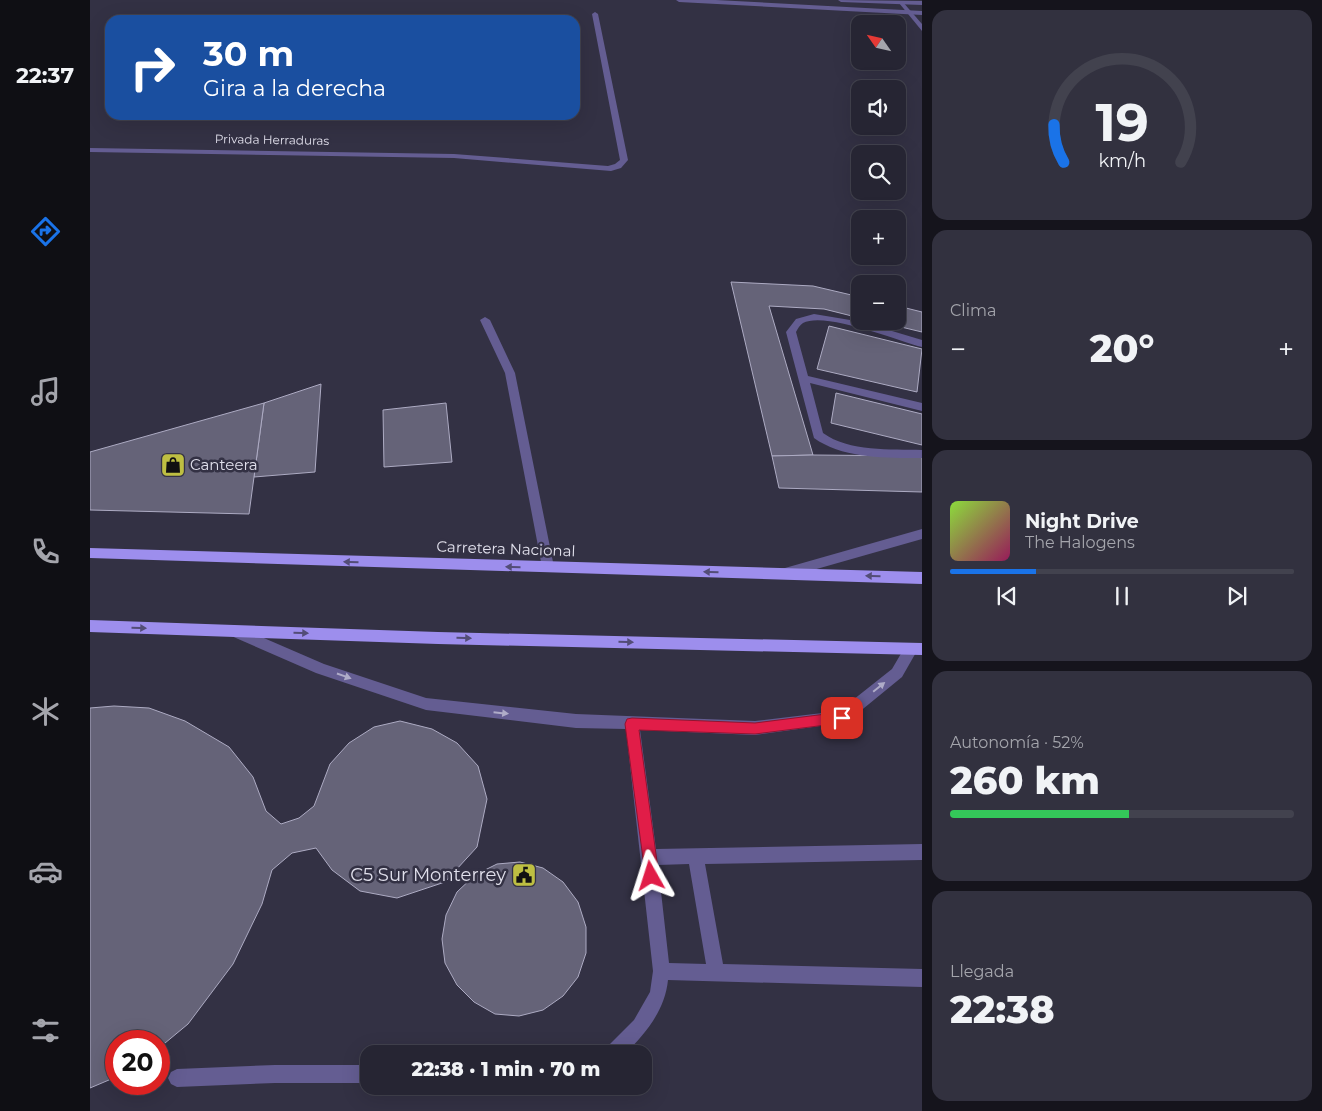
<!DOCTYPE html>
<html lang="es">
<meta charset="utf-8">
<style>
body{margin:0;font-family:Montserrat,sans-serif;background:#32313f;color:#f1f3f6;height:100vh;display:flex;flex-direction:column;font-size:19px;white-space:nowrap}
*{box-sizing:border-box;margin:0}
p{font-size:16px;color:#a4a5ac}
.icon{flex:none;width:28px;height:28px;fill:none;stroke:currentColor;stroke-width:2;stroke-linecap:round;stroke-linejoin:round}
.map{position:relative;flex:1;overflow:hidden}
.drawer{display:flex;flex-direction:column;gap:10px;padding:10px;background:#15141c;width:400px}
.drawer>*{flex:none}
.top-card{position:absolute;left:15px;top:15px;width:475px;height:105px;border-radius:15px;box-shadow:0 5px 20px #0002,0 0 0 1px #42424e;background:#1a4fa0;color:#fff;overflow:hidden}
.needle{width:32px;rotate:304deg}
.tools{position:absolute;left:761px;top:15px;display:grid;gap:10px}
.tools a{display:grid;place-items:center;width:55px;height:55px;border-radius:10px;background:#262533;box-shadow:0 5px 20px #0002,0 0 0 1px #42424e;font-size:25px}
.speed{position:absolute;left:15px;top:1030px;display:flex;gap:10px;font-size:25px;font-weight:700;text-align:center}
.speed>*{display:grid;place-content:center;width:65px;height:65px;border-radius:50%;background:#262533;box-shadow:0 5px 20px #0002,0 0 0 1px #42424e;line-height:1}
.speed .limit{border:8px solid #d22;background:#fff;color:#111}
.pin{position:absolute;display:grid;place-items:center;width:42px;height:42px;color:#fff;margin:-21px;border-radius:10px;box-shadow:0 2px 8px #0006}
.me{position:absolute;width:55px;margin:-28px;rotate:354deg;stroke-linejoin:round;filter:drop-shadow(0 0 4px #0008)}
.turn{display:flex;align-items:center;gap:18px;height:105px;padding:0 15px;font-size:22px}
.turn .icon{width:65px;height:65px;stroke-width:2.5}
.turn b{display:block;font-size:35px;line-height:42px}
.big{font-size:38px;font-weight:800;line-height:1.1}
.drawer .widget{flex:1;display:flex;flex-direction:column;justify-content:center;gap:8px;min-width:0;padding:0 18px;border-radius:15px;background:#32313f}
.drawer .dial{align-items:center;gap:0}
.dial svg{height:130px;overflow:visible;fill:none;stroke:#42424e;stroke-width:7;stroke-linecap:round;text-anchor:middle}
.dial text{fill:#f1f3f6;stroke:none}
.song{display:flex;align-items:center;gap:15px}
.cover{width:60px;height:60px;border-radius:8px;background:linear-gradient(135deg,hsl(90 70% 55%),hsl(330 70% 35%))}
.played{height:5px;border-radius:2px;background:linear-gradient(90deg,#1a73e8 25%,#42424e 25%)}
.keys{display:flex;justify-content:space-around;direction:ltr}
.heat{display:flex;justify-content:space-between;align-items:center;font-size:28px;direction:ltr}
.charge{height:8px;border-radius:4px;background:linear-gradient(90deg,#34c759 52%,#42424e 0)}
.trip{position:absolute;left:270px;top:1045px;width:292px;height:50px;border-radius:15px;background:#262533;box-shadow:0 5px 20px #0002,0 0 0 1px #42424e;font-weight:800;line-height:50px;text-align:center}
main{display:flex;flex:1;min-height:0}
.menu{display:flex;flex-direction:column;width:90px;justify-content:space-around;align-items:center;background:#0f0f14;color:#a4a5ac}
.menu .icon{width:35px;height:35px}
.menu .current{color:#1a73e8}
.menu b{font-size:22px;color:#f1f3f6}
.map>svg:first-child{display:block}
</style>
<main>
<nav class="menu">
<b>22:37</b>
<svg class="icon current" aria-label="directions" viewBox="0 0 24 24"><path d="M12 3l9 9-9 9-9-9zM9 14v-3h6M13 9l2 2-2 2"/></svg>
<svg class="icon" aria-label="music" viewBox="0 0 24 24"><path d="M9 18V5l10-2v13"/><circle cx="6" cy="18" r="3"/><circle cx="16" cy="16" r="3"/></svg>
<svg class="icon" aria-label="phone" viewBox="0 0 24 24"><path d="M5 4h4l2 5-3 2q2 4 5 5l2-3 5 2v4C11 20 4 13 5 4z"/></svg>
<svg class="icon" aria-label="climate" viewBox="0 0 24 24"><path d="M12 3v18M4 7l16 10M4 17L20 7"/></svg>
<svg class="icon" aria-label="car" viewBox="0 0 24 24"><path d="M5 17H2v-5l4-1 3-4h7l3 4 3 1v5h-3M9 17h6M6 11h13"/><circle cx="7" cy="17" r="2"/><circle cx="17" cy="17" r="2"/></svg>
<svg class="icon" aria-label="filters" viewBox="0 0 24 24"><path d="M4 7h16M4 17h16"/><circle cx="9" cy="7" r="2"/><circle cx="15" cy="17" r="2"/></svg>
</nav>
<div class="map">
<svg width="832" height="1111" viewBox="0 0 832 1111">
<rect width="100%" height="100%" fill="#333144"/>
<!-- building -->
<g fill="#656378" stroke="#adabc3">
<polygon points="641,282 723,286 770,297 770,318 734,309 679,306 723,455 682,456"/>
<polygon points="808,306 832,312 832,332 786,321 808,321"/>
<polygon points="739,326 832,349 827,392 727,369"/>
<polygon points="231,384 225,472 164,477 174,403"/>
<polygon points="746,393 832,414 832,445 741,423"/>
<polygon points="174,403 159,514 0,510 0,452"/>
<polygon points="356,403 362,462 294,467 293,410"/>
<polygon points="723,455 832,456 832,492 689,488 682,456"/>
<polygon points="24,706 59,708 95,721 139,747 163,777 176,811 191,824 209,818 224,806 240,764 259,743 284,727 310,721 342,729 367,743 388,766 397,799 387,847 355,882 307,898 270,891 242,870 226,848 202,853 182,870 172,904 143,964 98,1024 69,1048 69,1041 26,1041 26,1077 0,1088 0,708"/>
<polygon points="430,862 453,868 473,882 488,902 496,927 496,953 488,977 473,996 453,1010 429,1016 405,1014 384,1002 367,985 355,963 352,939 356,915 367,892 385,875 407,864"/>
</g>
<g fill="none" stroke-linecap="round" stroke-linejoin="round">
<!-- service -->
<g fill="#645d92" fill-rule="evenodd">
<path d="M724,314L772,322L832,340V347C808,341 735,311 713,323C710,325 708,328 706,332L718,376L832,403V411L720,383L733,433C759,452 801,449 832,450V458C798,458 753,459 724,438L696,332L706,319Z"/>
<polygon points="395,317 400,320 425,373 464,567 462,571 454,571 452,567 415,373 390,320"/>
<polygon points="832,529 832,539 695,578 691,577 689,573 691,569 695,568"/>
<path d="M144,625L234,664L336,698L486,714L665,721L749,711L802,669L816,645L821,643L826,645L828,649L812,677L757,722L752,723L665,735L550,730L566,849L832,844V860L615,864L633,964L832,969V987L578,980C575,1010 556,1033 535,1054H513L516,1048L544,1020L560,992L563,971L536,729L486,728L336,710L226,673L139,635L137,631L139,627ZM599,864L616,964L579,963L568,865Z"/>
<polygon points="185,1065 279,1065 279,1083 185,1083 87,1087 81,1084 78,1078 81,1072 87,1069"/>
</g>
<!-- minor -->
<g fill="#645d92" fill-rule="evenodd">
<polygon points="812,1 832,24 832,31 809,3"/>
<polygon points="505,12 508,14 538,160 531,168 521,171 364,158 0,152 0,148 364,154 518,166 525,164 530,160 502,14"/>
</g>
<!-- tertiary -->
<g fill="#645d92" fill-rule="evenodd">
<polygon points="586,0 626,0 832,11 832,15 589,2"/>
<polygon points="748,0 832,1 832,5 751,2"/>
</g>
<!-- trunk -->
<g fill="#9d8eed" fill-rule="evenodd">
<polygon points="0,548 832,572 832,584 0,558"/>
<polygon points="0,620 348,632 832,643 832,655 348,644 0,632"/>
</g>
</g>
<!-- one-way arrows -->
<defs><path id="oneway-solid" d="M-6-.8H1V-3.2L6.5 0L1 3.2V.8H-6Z" transform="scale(1.25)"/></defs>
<g fill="#534d77">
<use href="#oneway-solid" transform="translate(261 562) rotate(-178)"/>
<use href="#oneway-solid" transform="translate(423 567) rotate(-179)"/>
<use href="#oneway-solid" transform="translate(621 572) rotate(-178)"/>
<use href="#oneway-solid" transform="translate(783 576) rotate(-178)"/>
<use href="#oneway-solid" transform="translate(49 628) rotate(2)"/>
<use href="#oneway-solid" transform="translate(211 633) rotate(2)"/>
<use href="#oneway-solid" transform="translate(374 638) rotate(1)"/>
<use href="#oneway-solid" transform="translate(536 642) rotate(1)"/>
</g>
<g fill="#afacc8">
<use href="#oneway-solid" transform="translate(254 676) rotate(19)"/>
<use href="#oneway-solid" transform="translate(789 687) rotate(-39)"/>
<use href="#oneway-solid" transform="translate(411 713) rotate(6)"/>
</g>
<!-- route -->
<polygon fill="#e11d48" stroke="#92132f" points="752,712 756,713 758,718 756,722 752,723 665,734 549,730 569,876 566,881 561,883 556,881 535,724 537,719 542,718 665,723"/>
<!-- icons -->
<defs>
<symbol id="shop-square" viewBox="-11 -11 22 22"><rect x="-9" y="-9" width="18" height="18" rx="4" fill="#bebf42" stroke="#333144"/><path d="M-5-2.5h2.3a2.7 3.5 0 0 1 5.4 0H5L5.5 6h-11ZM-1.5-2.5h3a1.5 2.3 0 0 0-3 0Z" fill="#111"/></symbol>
<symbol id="civic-square" viewBox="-11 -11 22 22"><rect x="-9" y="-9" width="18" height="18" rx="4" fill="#bebf42" stroke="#333144"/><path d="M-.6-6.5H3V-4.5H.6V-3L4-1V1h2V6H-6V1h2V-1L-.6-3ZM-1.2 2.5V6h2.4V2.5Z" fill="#111"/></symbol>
</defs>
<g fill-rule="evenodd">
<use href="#shop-square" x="69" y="451" width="28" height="28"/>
<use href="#civic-square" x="420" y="861" width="28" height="28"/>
</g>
<g text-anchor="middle" stroke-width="5" stroke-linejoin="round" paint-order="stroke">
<!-- far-street labels -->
<g font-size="12" fill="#e1e0ec" stroke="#333144">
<text transform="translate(182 140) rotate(1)" y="4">Privada Herraduras</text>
</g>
<!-- poi labels -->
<g font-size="15" fill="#e1e0ec" stroke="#333144" text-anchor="start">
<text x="100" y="470">Canteera</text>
</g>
<!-- street labels -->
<g font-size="15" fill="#e1e0ec" stroke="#333144">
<text transform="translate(416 549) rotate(2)" y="5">Carretera Nacional</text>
</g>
<!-- near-poi labels -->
<g font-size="18" fill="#e1e0ec" stroke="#333144" text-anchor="end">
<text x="416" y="881">C5 Sur Monterrey</text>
</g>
</g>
</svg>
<div class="tools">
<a><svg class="needle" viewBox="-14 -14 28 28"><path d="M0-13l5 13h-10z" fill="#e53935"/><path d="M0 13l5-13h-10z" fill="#a4a5ac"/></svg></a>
<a><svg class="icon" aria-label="sound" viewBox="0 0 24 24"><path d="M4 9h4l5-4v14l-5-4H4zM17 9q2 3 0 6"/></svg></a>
<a><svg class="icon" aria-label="search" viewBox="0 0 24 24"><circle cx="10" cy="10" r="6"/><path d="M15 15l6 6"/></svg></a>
<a>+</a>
<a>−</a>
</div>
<div class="speed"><div class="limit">20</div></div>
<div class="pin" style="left:752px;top:718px;background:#d93025"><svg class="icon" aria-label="arrive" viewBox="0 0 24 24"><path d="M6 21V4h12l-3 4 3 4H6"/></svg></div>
<svg class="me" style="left:561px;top:876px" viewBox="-20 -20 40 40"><path d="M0-17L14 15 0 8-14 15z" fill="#e11d48" stroke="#fff" stroke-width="4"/></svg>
<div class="trip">22:38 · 1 min · 70 m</div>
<div class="top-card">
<div class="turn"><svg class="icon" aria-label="right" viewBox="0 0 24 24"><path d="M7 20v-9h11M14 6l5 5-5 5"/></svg><div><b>30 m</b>Gira a la derecha</div></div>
</div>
</div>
<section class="drawer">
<div class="widget dial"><svg viewBox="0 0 100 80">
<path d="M14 69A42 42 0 1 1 86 69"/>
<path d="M14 69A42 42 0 0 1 8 46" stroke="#1a73e8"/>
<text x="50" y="56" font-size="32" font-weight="700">19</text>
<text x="50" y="72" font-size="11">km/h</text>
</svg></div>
<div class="widget"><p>Clima</p>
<div class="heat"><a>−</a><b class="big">20°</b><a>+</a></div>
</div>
<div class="widget">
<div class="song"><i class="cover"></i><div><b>Night Drive</b><p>The Halogens</p></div></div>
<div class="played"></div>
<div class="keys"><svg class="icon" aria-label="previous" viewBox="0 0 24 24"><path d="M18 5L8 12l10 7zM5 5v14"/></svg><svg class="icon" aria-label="pause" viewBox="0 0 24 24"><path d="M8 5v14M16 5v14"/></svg><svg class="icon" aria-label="next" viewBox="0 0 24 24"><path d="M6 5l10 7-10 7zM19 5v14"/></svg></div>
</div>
<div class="widget"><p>Autonomía · 52%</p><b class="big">260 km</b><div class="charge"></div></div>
<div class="widget"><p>Llegada</p><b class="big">22:38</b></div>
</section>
</main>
